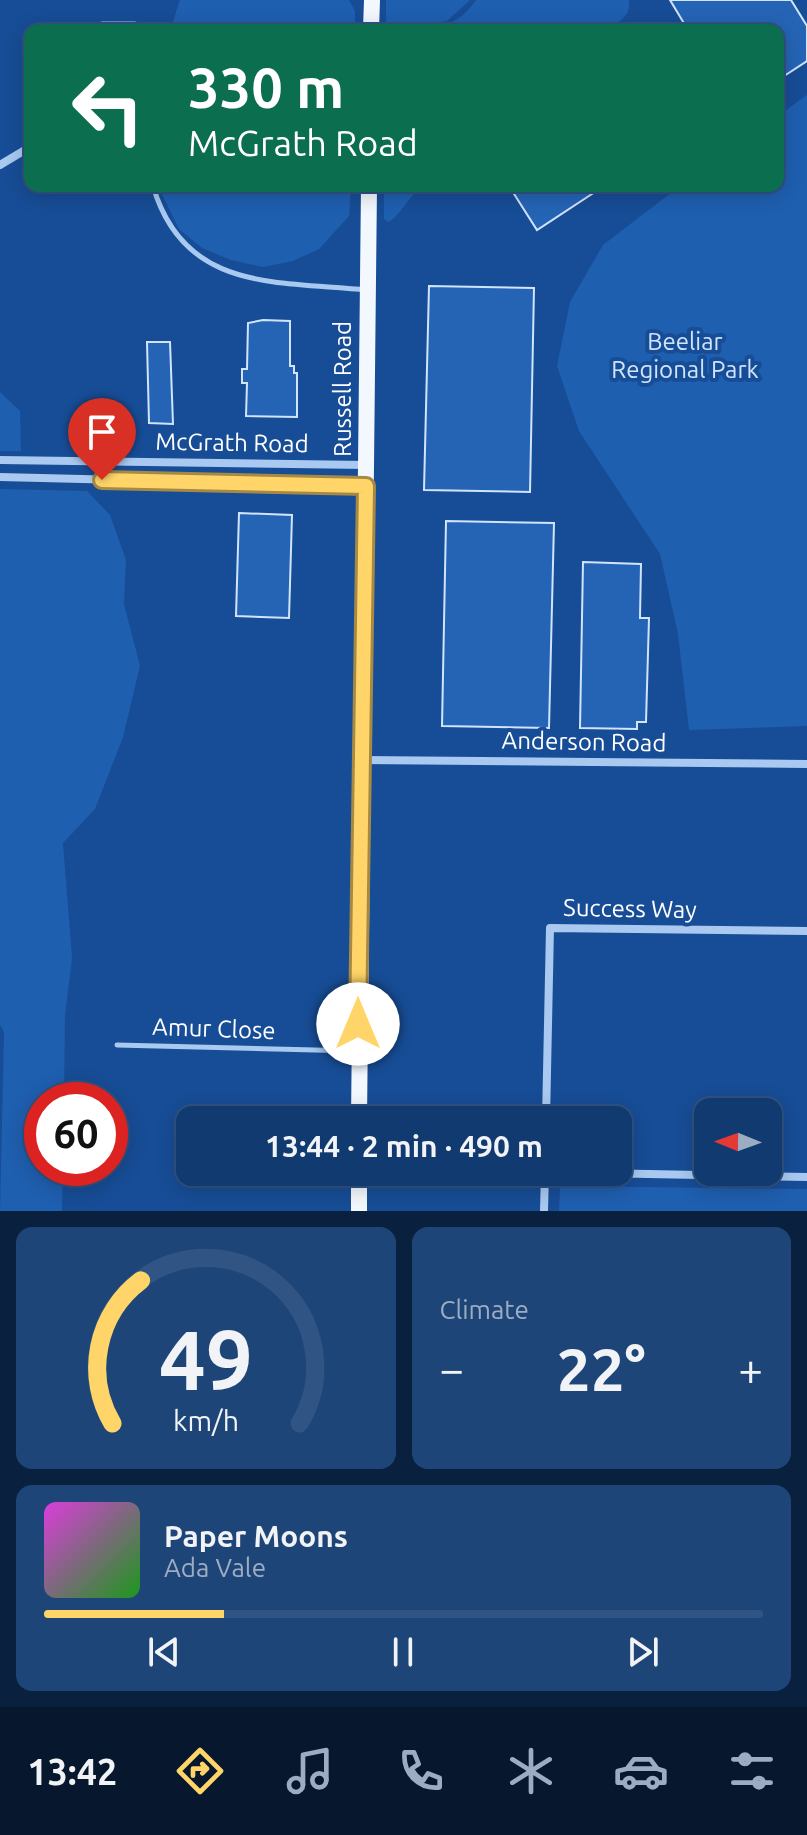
<!DOCTYPE html>
<meta charset="utf-8">
<style>
body{margin:0;font-family:Ubuntu,sans-serif;background:#1e4578;color:#f1f3f6;height:100vh;display:flex;flex-direction:column;font-size:30px;white-space:nowrap}
*{box-sizing:border-box;margin:0}
p{font-size:26px;color:#9cadc3}
.icon{flex:none;width:44px;height:44px;fill:none;stroke:currentColor;stroke-width:2;stroke-linecap:round;stroke-linejoin:round}
.map{position:relative;height:1211px;overflow:hidden}
.drawer{display:flex;flex-direction:column;gap:16px;padding:16px;background:#09203e;flex:1}
.drawer>*{flex:none}
.hud{position:absolute;left:24px;top:24px;width:760px;height:168px;border-radius:16px;box-shadow:0 4px 20px #0003,0 0 0 2px #305483;background:#0b6e4f;color:#fff;overflow:hidden}
.needle{width:52px;rotate:271deg}
.buttons{position:absolute;left:694px;top:1098px;display:grid;gap:16px}
.buttons a{display:grid;place-items:center;width:88px;height:88px;border-radius:16px;background:#113a70;box-shadow:0 4px 20px #0003,0 0 0 2px #305483;font-size:40px}
.speed{position:absolute;left:24px;top:1082px;display:flex;gap:16px;font-size:40px;font-weight:700;text-align:center}
.speed>*{display:grid;place-content:center;width:104px;height:104px;border-radius:50%;background:#113a70;box-shadow:0 4px 20px #0003,0 0 0 2px #305483;line-height:1}
.speed .limit{border:12px solid #d22;background:#fff;color:#111}
.pin{position:absolute;display:grid;place-items:center;width:68px;height:68px;color:#fff;margin:-82px -34px;border-radius:50% 50% 50% 0;rotate:-45deg;box-shadow:0 0 8px #0007}
.pin .icon{rotate:45deg}
.me{position:absolute;width:88px;margin:-44px;rotate:0deg;stroke-linejoin:round;filter:drop-shadow(0 0 6px #0008)}
.turn{display:flex;align-items:center;gap:28px;height:168px;padding:0 32px;font-size:36px}
.turn .icon{width:104px;height:104px;stroke-width:2.5}
.turn b{display:block;font-size:56px;line-height:68px}
.big{font-size:60px;font-weight:700;line-height:1.1}
.drawer .widget{flex:1;display:flex;flex-direction:column;justify-content:center;gap:12px;min-width:0;padding:0 28px;border-radius:16px;background:#1e4578}
.drawer .dial{align-items:center;gap:0}
.dial svg{height:208px;overflow:visible;fill:none;stroke:#305483;stroke-width:7;stroke-linecap:round;text-anchor:middle}
.dial text{fill:#f1f3f6;stroke:none}
.song{display:flex;align-items:center;gap:24px}
.cover{width:96px;height:96px;border-radius:12px;background:linear-gradient(135deg,hsl(300 70% 55%),hsl(120 70% 35%))}
.played{height:8px;border-radius:4px;background:linear-gradient(90deg,#ffd569 25%,#305483 25%)}
.keys{display:flex;justify-content:space-around;direction:ltr}
.heat{display:flex;justify-content:space-between;align-items:center;font-size:44px;direction:ltr}
.drawer .tiles{flex:1;display:grid;gap:16px;grid-template-columns:1fr 1fr}
.widget:last-child{grid-column:span 2}
.trip{position:absolute;left:176px;top:1106px;width:456px;height:80px;border-radius:16px;background:#113a70;box-shadow:0 4px 20px #0003,0 0 0 2px #305483;font-weight:700;line-height:80px;text-align:center}
.tab-bar{display:flex;height:128px;justify-content:space-around;align-items:center;background:#07172d;color:#9cadc3}
.tab-bar .icon{width:56px;height:56px}
.tab-bar .selected{color:#ffd569}
.tab-bar b{font-size:36px;color:#f1f3f6}
.map>svg:first-child{display:block}
</style>
<div class="map">
<svg width="807" height="1211" viewBox="0 0 807 1211">
<rect width="100%" height="100%" fill="#174d96"/>
<!-- green -->
<g fill="#1f5fb0">
<polygon points="180,0 349,0 355,11 355,30 170,30"/>
<polygon points="386,0 470,0 447,21 386,30"/>
<path d="M476,0H629C631,18 618,22 605,30H421C445,27 462,21 476,0Z"/>
<polygon points="807,95 807,726 689,730 678,634 660,554 579,431 557,366 570,302 603,245 680,186 778,186 778,116"/>
<polygon points="158,186 351,186 349,216 319,249 293,261 263,267 231,260 202,248 179,229"/>
<path d="M384,186H421C409,197 401,214 389,222L384,219Z"/>
<polygon points="0,392 20,411 21,451 0,451"/>
<polygon points="0,489 87,491 110,515 126,560 124,604 140,666 123,737 95,809 63,843 72,958 65,1015 64,1100 42,1100 42,1168 63,1168 62,1211 0,1211 4,1032 0,1025"/>
<polygon points="560,1186 807,1189 807,1211 559,1211"/>
</g>
<!-- building -->
<g fill="#2564b5" stroke="#d0e4fc" stroke-width="2">
<polygon points="670,0 791,0 807,26 807,61 778,80 778,30 688,30"/>
<polygon points="509,186 604,186 537,230"/>
<polygon points="429,286 534,288 530,492 424,490"/>
<polygon points="263,320 290,321 290,366 294,366 294,373 297,373 297,417 246,416 247,383 242,383 242,369 247,369 248,323"/>
<polygon points="147,342 170,342 173,424 149,423"/>
<polygon points="239,513 292,515 289,618 236,616"/>
<polygon points="446,521 554,523 549,728 442,726"/>
<polygon points="583,562 641,564 640,618 649,618 646,722 637,722 637,729 580,728"/>
</g>
<g fill="none" stroke-linecap="round" stroke-linejoin="round">
<!-- lane -->
<g stroke="#a9c9f1" stroke-width="5">
<polyline points="102,24 135,24 136,30"/>
<path d="M153,186C184,292 277,281 367,290"/>
<polyline points="117,1045 356,1051"/>
</g>
<!-- street -->
<g stroke="#a9c9f1" stroke-width="8">
<polyline points="0,165 30,147"/>
<polyline points="0,460 366,465"/>
<polyline points="0,477 365,486"/>
<polyline points="361,760 807,764"/>
<polyline points="546,1120 550,928 807,931"/>
<polyline points="545,1172 807,1177"/>
<polyline points="544,1211 545,1172"/>
</g>
<!-- primary -->
<g stroke="#f3f8ff" stroke-width="16">
<polyline points="371,30 372,0"/>
<polyline points="359,1120 369,186"/>
<polyline points="359,1172 359,1211"/>
</g>
</g>
<g fill="none" stroke-linecap="round" stroke-linejoin="round">
<defs>
<polyline id="route" points="102,480 366,486 358,1024"/>
</defs>
<!-- route casing -->
<use href="#route" stroke="#a68a44" stroke-width="20"/>
<!-- route -->
<use href="#route" stroke="#ffd569" stroke-width="14"/>
</g>
<g text-anchor="middle" stroke-width="8" stroke-linejoin="round" paint-order="stroke">
<!-- park labels -->
<g font-size="24" fill="#d0e4fc" stroke="#174d96">
<text x="685" y="350">Beeliar<tspan x="685" dy="28">Regional Park</tspan></text>
</g>
<!-- street labels -->
<g font-size="24" fill="#fff" stroke="#174d96">
<text transform="translate(343 389) rotate(-90)" y="8">Russell Road</text>
<text transform="translate(232 443) rotate(1)" y="8">McGrath Road</text>
<text transform="translate(584 742) rotate(1)" y="8">Anderson Road</text>
<text transform="translate(630 909) rotate(1)" y="8">Success Way</text>
<text transform="translate(214 1029) rotate(2)" y="8">Amur Close</text>
</g>
</g>
</svg>
<div class="buttons">
<a><svg class="needle" viewBox="-14 -14 28 28"><path d="M0-13l5 13h-10z" fill="#e53935"/><path d="M0 13l5-13h-10z" fill="#9cadc3"/></svg></a>
</div>
<div class="speed"><div class="limit">60</div></div>
<div class="pin" style="left:102px;top:480px;background:#d93025"><svg class="icon" aria-label="arrive" viewBox="0 0 24 24"><path d="M6 21V4h12l-3 4 3 4H6"/></svg></div>
<svg class="me" style="left:358px;top:1024px" viewBox="-20 -20 40 40"><circle r="19" fill="#fff"/><path d="M0-13L10 11 0 6-10 11z" fill="#ffd569"/></svg>
<div class="trip">13:44 · 2 min · 490 m</div>
<div class="hud">
<div class="turn"><svg class="icon" aria-label="left" viewBox="0 0 24 24"><path d="M17 20v-9H6M10 6l-5 5 5 5"/></svg><div><b>330 m</b>McGrath Road</div></div>
</div>
</div>
<section class="drawer">
<div class="tiles">
<div class="widget dial"><svg viewBox="0 0 100 80">
<path d="M14 69A42 42 0 1 1 86 69"/>
<path d="M14 69A42 42 0 0 1 25 14" stroke="#ffd569"/>
<text x="50" y="56" font-size="32" font-weight="700">49</text>
<text x="50" y="72" font-size="11">km/h</text>
</svg></div>
<div class="widget"><p>Climate</p>
<div class="heat"><a>−</a><b class="big">22°</b><a>+</a></div>
</div>
<div class="widget">
<div class="song"><i class="cover"></i><div><b>Paper Moons</b><p>Ada Vale</p></div></div>
<div class="played"></div>
<div class="keys"><svg class="icon" aria-label="previous" viewBox="0 0 24 24"><path d="M18 5L8 12l10 7zM5 5v14"/></svg><svg class="icon" aria-label="pause" viewBox="0 0 24 24"><path d="M8 5v14M16 5v14"/></svg><svg class="icon" aria-label="next" viewBox="0 0 24 24"><path d="M6 5l10 7-10 7zM19 5v14"/></svg></div>
</div>
</div>
</section>
<nav class="tab-bar">
<b>13:42</b>
<svg class="icon selected" aria-label="directions" viewBox="0 0 24 24"><path d="M12 3l9 9-9 9-9-9zM9 14v-3h6M13 9l2 2-2 2"/></svg>
<svg class="icon" aria-label="music" viewBox="0 0 24 24"><path d="M9 18V5l10-2v13"/><circle cx="6" cy="18" r="3"/><circle cx="16" cy="16" r="3"/></svg>
<svg class="icon" aria-label="phone" viewBox="0 0 24 24"><path d="M5 4h4l2 5-3 2q2 4 5 5l2-3 5 2v4C11 20 4 13 5 4z"/></svg>
<svg class="icon" aria-label="climate" viewBox="0 0 24 24"><path d="M12 3v18M4 7l16 10M4 17L20 7"/></svg>
<svg class="icon" aria-label="car" viewBox="0 0 24 24"><path d="M5 17H2v-5l4-1 3-4h7l3 4 3 1v5h-3M9 17h6M6 11h13"/><circle cx="7" cy="17" r="2"/><circle cx="17" cy="17" r="2"/></svg>
<svg class="icon" aria-label="filters" viewBox="0 0 24 24"><path d="M4 7h16M4 17h16"/><circle cx="9" cy="7" r="2"/><circle cx="15" cy="17" r="2"/></svg>
</nav>
